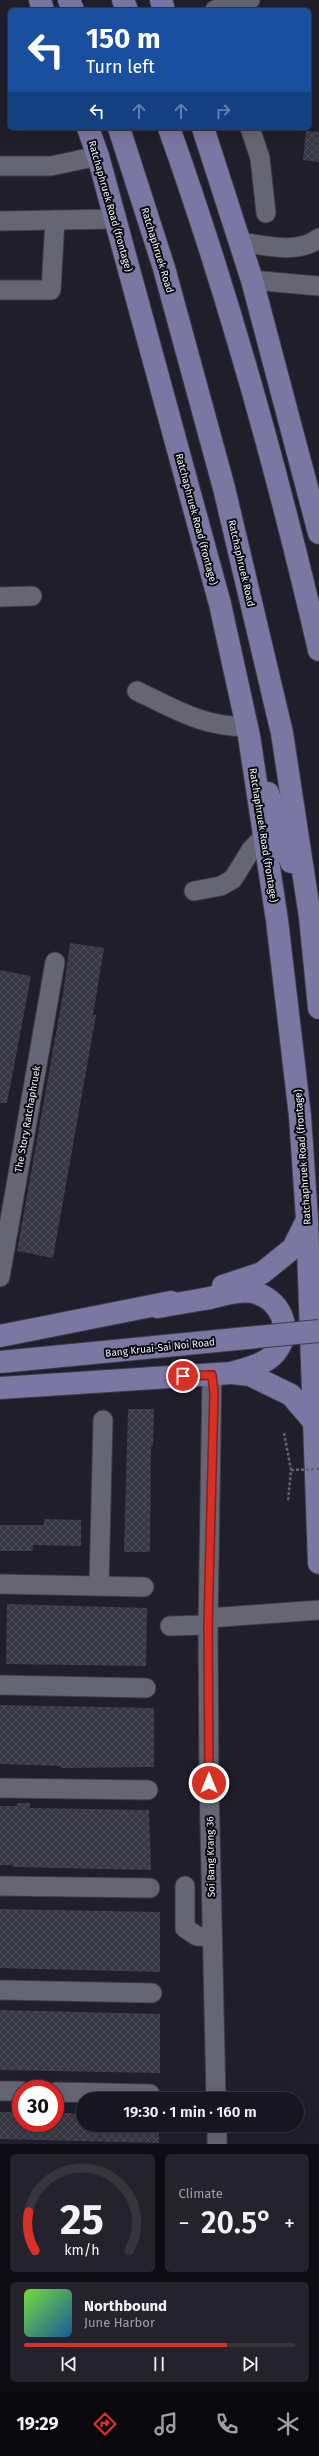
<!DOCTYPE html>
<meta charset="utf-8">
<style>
body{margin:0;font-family:"Fira Sans",sans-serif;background:#24232d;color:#f1f3f6;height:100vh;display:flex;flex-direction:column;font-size:15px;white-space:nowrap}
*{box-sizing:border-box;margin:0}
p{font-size:13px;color:#9e9fa5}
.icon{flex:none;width:22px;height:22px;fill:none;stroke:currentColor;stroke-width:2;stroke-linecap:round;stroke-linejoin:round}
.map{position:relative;height:2144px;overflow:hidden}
.drawer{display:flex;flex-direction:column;gap:10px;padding:10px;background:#0d0c12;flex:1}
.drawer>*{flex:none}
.banner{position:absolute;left:8px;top:8px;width:303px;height:122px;border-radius:6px;box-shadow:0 4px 16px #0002,0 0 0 1px #36353e;background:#1a4fa0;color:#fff;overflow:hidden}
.speed{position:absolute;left:12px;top:2080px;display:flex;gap:8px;font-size:20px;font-weight:700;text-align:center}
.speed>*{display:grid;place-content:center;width:52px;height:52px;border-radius:50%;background:#171620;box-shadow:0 4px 16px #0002,0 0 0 1px #36353e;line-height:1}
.speed .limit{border:6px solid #d22;background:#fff;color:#111}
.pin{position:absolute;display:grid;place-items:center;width:34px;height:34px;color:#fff;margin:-17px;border:2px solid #fff;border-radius:50%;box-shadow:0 1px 4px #0007}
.me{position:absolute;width:44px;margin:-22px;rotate:0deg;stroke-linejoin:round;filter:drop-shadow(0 0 3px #0008)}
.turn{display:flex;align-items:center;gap:14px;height:84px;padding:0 12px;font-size:18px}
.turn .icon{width:52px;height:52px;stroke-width:2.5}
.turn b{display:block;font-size:28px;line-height:34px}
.lanes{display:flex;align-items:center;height:38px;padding:0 12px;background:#0003;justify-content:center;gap:20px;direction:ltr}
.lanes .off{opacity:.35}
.big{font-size:30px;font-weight:600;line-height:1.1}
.drawer .card{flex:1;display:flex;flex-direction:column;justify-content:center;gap:6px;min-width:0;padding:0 14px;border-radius:6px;background:#24232d}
.drawer .dial{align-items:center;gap:0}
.dial svg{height:104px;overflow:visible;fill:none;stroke:#36353e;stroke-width:7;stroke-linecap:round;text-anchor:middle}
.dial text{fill:#f1f3f6;stroke:none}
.song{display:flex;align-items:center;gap:12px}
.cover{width:48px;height:48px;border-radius:6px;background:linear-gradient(135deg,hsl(100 70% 55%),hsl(210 70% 35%))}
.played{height:4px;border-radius:2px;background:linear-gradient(90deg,#d93025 75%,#36353e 75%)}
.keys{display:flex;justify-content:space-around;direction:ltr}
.heat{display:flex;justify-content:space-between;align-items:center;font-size:22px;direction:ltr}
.drawer .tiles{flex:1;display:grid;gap:10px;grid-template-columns:1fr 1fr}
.card:last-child{grid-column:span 2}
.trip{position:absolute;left:76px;top:2092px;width:228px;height:40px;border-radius:20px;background:#171620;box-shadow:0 4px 16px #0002,0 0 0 1px #36353e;font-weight:600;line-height:40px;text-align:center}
.dock{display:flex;height:64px;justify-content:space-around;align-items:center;background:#09090d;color:#9e9fa5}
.dock .icon{width:28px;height:28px}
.dock .selected{color:#d93025}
.dock b{font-size:18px;color:#f1f3f6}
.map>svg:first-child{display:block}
</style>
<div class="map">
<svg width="319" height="2144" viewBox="0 0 319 2144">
<defs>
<pattern id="building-cross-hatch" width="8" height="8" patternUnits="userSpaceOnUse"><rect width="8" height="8" fill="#383845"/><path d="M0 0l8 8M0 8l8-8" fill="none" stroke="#4c4c58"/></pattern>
</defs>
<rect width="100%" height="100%" fill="#1f1e2a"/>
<!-- building -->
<g fill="url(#building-cross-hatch)">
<polygon points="306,131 319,132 319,162 303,160"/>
<polygon points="70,943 104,948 93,1015 96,1015 53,1258 17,1251 63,994"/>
<polygon points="0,970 31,976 7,1103 0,1103"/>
<polygon points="128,1409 154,1409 153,1446 151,1446 150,1552 124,1552"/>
<polygon points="44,1519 81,1520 81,1546 33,1545 33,1551 0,1551 0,1525 44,1525"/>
<polygon points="7,1604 147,1608 146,1666 6,1664"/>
<polygon points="0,1705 154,1708 154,1767 61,1768 61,1766 0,1764"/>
<polygon points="17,1803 30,1803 30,1808 149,1810 151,1870 13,1867 13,1865 0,1865 0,1806 17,1806"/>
<polygon points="0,1909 160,1912 160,1972 0,1968"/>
<polygon points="0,2010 160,2014 160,2073 0,2070"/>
<polygon points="0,2112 21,2112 21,2123 55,2123 55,2113 70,2113 83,2115 83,2125 159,2125 159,2143 0,2139"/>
</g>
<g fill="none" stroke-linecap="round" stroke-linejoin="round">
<defs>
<g id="minor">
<polyline points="215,10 250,0"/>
<polyline points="250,128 260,158 266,213"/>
<polyline points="0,166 51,166 98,156"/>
<polyline points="0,221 115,219"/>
<path d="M240,242C264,245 298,255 319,238"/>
<polyline points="252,280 319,286"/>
<polyline points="0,290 51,290 55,220"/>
<polyline points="0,597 32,596"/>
<path d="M137,691C177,710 201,726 247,727"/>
<polyline points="194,891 221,886 233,879 251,850 264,836"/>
<polyline points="0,1277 55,962"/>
<polyline points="212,1375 208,1625 209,1783 216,2099"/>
<polyline points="0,1584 144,1587"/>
<polyline points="99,1586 103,1420"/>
<polyline points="209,1618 319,1610"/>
<polyline points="170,1626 208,1625"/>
<polyline points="0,1685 146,1688"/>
<polyline points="0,1788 148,1790"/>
<polyline points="0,1886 150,1888"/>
<polyline points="185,1886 185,1928 197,1936 212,1937"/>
<polyline points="0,1990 152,1993"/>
<polyline points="0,2091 21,2091"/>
<polyline points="55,2092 150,2094"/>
<polyline points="217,2125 217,2144"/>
</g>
<g id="major">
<polyline points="40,0 43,10"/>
<polyline points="69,0 73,10"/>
<polyline points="123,0 127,10"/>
<polyline points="161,0 164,10"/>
<polyline points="88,128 98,156 220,604 249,736 277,920 300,1116 307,1219 319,1563"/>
<polyline points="119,128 164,268 224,488 282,733 310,917 319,1008"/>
<path d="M169,128C230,299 278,473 319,650"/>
<polyline points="203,128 252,280 319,533"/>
<polyline points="268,793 291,862"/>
<polyline points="223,1286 262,1273 293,1248 306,1222"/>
<polyline points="0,1336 171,1302"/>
<polyline points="232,1373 250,1375 291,1395 315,1423"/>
<path d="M0,1388L231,1373C245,1369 265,1365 275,1353C295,1329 280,1298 252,1292C236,1289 219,1297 204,1299C189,1302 173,1304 158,1307"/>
</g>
</defs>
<!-- minor casing -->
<use href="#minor" stroke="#3c3b46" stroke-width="21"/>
<!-- major casing -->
<use href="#major" stroke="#3c3b46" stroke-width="24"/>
<!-- path -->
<polyline stroke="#63636e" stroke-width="2.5" stroke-dasharray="3 2" stroke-linecap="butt" points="284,1433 291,1470 288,1502"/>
<!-- minor -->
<use href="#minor" stroke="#656573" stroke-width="19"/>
<!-- major -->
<use href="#major" stroke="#7a77a3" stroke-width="22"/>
<defs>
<polyline id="major-bridge" points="0,1362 319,1331"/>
</defs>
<!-- major-bridge casing -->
<use href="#major-bridge" stroke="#3c3b46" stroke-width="24" stroke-linecap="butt"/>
<!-- path-bridge -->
<polyline stroke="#63636e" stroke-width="2.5" stroke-dasharray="3 2" stroke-linecap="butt" points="291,1470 319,1469"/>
<!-- major-bridge -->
<use href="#major-bridge" stroke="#7a77a3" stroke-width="22"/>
</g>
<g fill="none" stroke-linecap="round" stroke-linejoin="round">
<defs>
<polyline id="route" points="183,1376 212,1375 214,1393 208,1625 209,1783"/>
</defs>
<!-- route casing -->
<use href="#route" stroke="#8d1f18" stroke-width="10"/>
<!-- route -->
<use href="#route" stroke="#d93025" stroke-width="7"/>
</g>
<g text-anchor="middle" stroke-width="4" stroke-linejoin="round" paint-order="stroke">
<!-- street labels -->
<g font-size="10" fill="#f2f2fb" stroke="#09090e">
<text transform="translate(111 206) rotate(74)" y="4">Ratchaphruek Road (frontage)</text>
<text transform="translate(158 250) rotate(73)" y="4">Ratchaphruek Road</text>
<text transform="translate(197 519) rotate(75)" y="4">Ratchaphruek Road (frontage)</text>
<text transform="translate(242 563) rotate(77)" y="4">Ratchaphruek Road</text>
<text transform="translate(264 835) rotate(81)" y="4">Ratchaphruek Road (frontage)</text>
<text transform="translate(27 1119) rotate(-80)" y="4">The Story Ratchaphruek</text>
<text transform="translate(302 1157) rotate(-94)" y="4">Ratchaphruek Road (frontage)</text>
<text transform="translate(160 1347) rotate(-6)" y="4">Bang Kruai-Sai Noi Road</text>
<text transform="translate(210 1857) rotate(-91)" y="4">Soi Bang Krang 36</text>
</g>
</g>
</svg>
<div class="speed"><div class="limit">30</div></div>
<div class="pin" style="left:183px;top:1376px;background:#d93025"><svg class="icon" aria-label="arrive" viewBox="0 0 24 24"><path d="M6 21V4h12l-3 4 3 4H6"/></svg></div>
<svg class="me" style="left:209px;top:1783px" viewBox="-20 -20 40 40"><circle r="17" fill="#d93025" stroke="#fff" stroke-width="3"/><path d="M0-11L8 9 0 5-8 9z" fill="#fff"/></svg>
<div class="trip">19:30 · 1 min · 160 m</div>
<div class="banner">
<div class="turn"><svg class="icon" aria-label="left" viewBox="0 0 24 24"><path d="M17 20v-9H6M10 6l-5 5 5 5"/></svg><div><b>150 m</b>Turn left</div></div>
<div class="lanes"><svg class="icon" aria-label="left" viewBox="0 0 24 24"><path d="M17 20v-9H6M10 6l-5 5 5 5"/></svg><svg class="icon off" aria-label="ahead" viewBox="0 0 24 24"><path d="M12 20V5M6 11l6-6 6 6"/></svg><svg class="icon off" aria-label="ahead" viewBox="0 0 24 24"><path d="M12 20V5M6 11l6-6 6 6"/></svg><svg class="icon off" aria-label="right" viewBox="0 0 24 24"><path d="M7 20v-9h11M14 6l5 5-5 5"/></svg></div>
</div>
</div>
<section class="drawer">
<div class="tiles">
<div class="card dial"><svg viewBox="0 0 100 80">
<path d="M14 69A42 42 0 1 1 86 69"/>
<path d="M14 69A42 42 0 0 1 9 39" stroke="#d93025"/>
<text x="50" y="56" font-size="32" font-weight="700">25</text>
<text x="50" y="72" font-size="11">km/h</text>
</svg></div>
<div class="card"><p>Climate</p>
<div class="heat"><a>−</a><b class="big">20.5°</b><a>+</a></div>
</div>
<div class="card">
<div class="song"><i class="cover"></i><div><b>Northbound</b><p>June Harbor</p></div></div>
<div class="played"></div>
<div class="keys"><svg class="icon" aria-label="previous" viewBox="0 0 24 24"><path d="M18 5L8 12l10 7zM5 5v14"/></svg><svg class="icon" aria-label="pause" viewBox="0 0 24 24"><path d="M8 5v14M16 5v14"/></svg><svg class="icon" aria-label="next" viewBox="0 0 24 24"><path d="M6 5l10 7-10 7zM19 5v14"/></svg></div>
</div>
</div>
</section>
<nav class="dock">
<b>19:29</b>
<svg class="icon selected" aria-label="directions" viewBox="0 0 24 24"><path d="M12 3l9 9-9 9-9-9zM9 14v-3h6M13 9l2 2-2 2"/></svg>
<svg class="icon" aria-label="music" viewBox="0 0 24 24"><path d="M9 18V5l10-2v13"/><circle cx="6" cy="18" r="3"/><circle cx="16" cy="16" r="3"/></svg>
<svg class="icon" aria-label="phone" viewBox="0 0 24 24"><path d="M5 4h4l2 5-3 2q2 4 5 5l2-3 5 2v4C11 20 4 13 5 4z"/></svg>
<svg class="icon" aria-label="climate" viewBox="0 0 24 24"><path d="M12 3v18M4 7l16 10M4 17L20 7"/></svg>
</nav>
